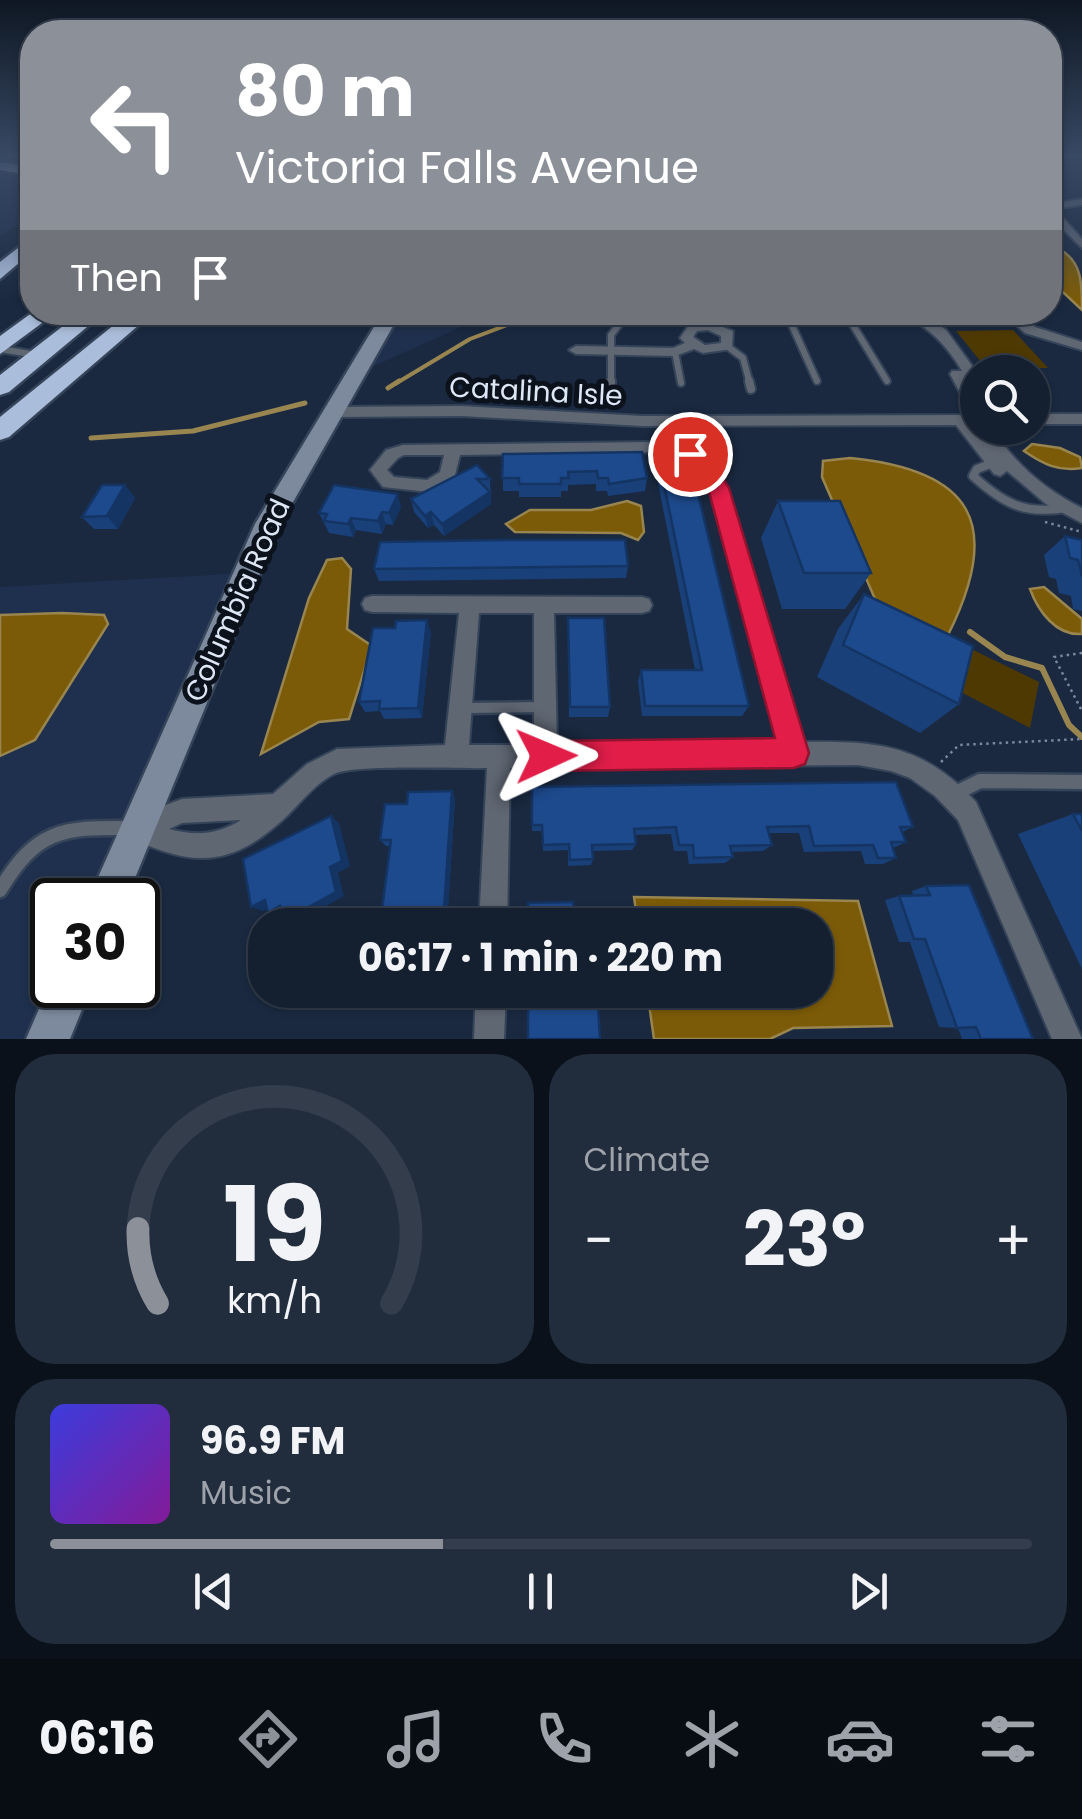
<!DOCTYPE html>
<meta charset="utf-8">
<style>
body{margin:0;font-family:Poppins,sans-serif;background:#212c3c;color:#f1f3f6;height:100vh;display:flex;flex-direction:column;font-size:38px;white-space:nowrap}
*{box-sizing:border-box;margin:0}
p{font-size:32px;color:#9da2ab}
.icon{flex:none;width:55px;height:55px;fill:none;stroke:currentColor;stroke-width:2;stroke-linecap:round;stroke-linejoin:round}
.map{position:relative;height:1039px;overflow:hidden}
.drawer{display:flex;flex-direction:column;gap:15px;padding:15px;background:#0b111a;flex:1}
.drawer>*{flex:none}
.hud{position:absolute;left:20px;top:20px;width:1042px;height:305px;border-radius:40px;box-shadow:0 2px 8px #0004,0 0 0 2px #333d4c;background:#8c9099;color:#fff;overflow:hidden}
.fabs{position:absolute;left:960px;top:355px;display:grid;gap:20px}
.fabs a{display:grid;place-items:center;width:90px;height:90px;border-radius:50%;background:#141f30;box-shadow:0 2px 8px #0004,0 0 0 2px #333d4c;font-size:50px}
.speed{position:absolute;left:30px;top:878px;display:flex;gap:20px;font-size:50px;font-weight:700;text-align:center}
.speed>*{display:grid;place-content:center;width:130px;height:130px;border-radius:50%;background:#141f30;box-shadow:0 2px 8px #0004,0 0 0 2px #333d4c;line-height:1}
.speed .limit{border:5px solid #111;border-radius:15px;background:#fff;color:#111}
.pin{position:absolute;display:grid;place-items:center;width:85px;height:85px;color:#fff;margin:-42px;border:5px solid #fff;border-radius:50%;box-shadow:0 2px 10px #0007}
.me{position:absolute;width:110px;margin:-55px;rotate:89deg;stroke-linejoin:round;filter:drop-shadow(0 0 8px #0008)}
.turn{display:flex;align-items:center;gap:35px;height:210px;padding:0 50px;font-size:45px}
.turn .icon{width:130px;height:130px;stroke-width:2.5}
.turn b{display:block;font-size:70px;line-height:85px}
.then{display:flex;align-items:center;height:95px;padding:0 50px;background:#0003;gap:20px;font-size:38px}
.big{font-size:75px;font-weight:700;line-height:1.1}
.drawer .widget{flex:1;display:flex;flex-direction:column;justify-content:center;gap:15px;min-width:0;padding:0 35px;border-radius:40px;background:#212c3c}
.drawer .dial{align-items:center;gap:0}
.dial svg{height:260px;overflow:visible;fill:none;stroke:#333d4c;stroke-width:7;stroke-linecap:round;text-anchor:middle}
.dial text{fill:#f1f3f6;stroke:none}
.song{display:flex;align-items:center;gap:30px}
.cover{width:120px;height:120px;border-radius:15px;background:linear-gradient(135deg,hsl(240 70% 55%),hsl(290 70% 35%))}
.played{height:10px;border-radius:5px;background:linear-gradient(90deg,#8c9099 40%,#333d4c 40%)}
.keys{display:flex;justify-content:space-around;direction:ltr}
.heat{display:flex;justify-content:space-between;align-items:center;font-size:55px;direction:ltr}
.drawer .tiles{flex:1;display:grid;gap:15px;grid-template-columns:1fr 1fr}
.widget:last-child{grid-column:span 2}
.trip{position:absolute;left:248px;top:908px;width:585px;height:100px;border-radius:40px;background:#141f30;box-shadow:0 2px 8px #0004,0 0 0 2px #333d4c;font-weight:700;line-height:100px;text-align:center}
.dock{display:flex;height:160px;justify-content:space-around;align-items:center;background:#080c13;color:#9da2ab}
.dock .icon{width:70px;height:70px}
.dock .active{color:#8c9099}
.dock b{font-size:45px;color:#f1f3f6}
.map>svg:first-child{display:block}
</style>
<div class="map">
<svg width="1082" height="1039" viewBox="0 0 1082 1039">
<rect width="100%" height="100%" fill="#1a2940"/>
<!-- built -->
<g fill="#1e304d">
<polygon points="0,158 32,159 32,216 0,236"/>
<polygon points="392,313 492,313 354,375"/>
<polygon points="245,573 107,900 52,900 48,1039 0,1039 0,587"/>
</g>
<!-- green -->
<g fill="#4f3902">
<polygon points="1013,330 1048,368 986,368 956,331"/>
<polygon points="965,646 1039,682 1030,728 953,688"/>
</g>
<!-- water -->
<g fill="#7b5b08" stroke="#98854f" stroke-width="2.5">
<path d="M1059,249C1082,261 1082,283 1082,310L1050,280V250Z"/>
<path d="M1032,444L1060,448L1080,457L1082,468C1058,472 1043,464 1024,451Z"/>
<path d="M850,458C972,470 1004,523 948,635L885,622L822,477L823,461Z"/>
<polygon points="627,501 641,506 644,532 638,540 621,533 515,532 506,524 530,510 591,510"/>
<polygon points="342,558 351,569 347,629 372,646 349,719 319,722 261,754 309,598 327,560"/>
<path d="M1044,587L1082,619V634C1056,636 1038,611 1030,589Z"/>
<polygon points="62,613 104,615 108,624 35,740 0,756 0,615"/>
<polygon points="634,897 858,901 892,1026 793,1028 770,1039 654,1039 647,990 815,990 815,925 638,925"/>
</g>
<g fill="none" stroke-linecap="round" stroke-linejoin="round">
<!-- stream-far2 -->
<polyline stroke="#98854f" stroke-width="4" points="395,384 470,339 541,312"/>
<!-- stream-far1 -->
<g stroke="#98854f" stroke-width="5">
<polyline points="388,388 399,381"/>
<polyline points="91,438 193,431 305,403"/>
</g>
<!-- stream -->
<polyline stroke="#98854f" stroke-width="6" points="970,632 1005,657 1042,668 1069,725 1082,737"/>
<defs>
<g id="lane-far3">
<polyline points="786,312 817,381"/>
<polyline points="845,312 887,381"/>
<polyline points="727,346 743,358 750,384"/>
<polyline points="0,349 37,355"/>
<polyline points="675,352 681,383"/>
<polyline points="611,384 611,335 628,313"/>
</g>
<g id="lane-far2">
<polyline points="611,381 611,388"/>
<polyline points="749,381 751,389"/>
<path d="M993,463L977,469L973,476C1003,503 1024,515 1065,508"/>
</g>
<polyline id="lane-far1" points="463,708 543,707"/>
<g id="lane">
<polyline points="956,793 980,781 1082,782"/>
<path d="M0,890C36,830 62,827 129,828"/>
</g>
<g id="street">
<polygon points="1082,199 1082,205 1055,209 1082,239 1082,248 1050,216 1050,204"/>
<path d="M901,312H919L946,330L978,374V391L972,389L978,399V425H972L984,439L978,428H992C1014,463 1045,490 1082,508V523L1046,504L1007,471L1000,476L994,474L956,425L642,426L462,416L332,417L325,412L332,407L462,406L642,416L972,415L950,374L952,371H962C944,341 930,330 901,312Z"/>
<polygon points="1002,312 1016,312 1035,327 1082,342 1082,350 1025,333"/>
<path d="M710,322L733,331L732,349L703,353L694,349L675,356L576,354L569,350L576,346L673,348L685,343L680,338L689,325ZM708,330L721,336V343L705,345L693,337L697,331Z"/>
<rect x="1032" y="414" width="50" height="10"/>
<path d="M658,442C691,446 711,458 727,488L802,742C877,741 923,744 976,802L1082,1039H1052L958,820L935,796L910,778L891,771L858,765L510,768L507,925H479L487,768C456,769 356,764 334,774C316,783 302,801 288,815C232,868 195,868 128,837L124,828L128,819L182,799L273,794L307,764L337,749L445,745L459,613L372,612L365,610L362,604L365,598L372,596L642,597L649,599L652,605L649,611L642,613H554L557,744L779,742L711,488C699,466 683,456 658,452L460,455L454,479L429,492L383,487L370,470L386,450L403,445ZM404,455H444L440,472L427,480L394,477L387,470L398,458ZM479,613H534V745H469ZM241,820C217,835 195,836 169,829L182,823Z"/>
<polygon points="476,990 506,990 504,1039 474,1039"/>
</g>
<g id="secondary">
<polygon points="383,312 401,312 280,525 126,900 88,900 255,524"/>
<polygon points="52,979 52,985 92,985 70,1039 26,1039"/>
</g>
<g id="highway">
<polygon points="0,162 32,167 32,175 0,170"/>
<polygon points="32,237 32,252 0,279 0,262"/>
<polygon points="33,312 57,312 0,354 0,336"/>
<polygon points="81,312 105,312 9,392 0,395 0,375"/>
<polygon points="130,312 154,312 9,437 0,440 0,417"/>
</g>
</defs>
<!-- lane-far3 casing -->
<use href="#lane-far3" stroke="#354459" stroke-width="10"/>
<!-- lane-far2 casing -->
<use href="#lane-far2" stroke="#354459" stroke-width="12"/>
<!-- lane-far1 casing -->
<use href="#lane-far1" stroke="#354459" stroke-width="15"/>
<!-- lane casing -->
<use href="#lane" stroke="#354459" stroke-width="19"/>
<!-- street casing -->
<use href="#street" stroke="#354459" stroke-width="4"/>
<!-- secondary casing -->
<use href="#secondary" stroke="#354459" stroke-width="5"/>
<!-- highway casing -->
<use href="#highway" stroke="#354459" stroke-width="5"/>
<!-- path -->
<g stroke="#7b879a" stroke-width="2.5" stroke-dasharray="2.5 4" stroke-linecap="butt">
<polyline points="1045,522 1082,532"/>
<polyline points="1082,653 1054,657 1082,711"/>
<polyline points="941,762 959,745 1082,739"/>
</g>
<!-- lane-far3 -->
<use href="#lane-far3" stroke="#5f6773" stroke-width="6"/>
<!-- lane-far2 -->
<use href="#lane-far2" stroke="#5f6773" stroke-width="8"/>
<!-- lane-far1 -->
<use href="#lane-far1" stroke="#5f6773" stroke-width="10"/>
<!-- lane -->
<use href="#lane" stroke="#5f6773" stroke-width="14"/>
<!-- street -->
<use href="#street" fill="#5f6773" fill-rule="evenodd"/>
<!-- secondary -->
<use href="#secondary" fill="#7d8a9d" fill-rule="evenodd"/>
<!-- highway -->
<use href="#highway" fill="#aabdda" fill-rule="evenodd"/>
</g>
<!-- wall -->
<g fill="#194079">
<polygon points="503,454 647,478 645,491 608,496 607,491 596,491 596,484 568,485 568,491 561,491 561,497 519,497 519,491 503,491"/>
<polygon points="477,465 490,479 491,504 444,536 434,525 428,528 414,512 411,499"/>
<polygon points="661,470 749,706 742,716 642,716 638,681 641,670 695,670 658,483"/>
<polygon points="125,485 135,498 118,529 94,529 82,517"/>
<polygon points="778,501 871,573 845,609 782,609 761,538"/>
<polygon points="401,507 393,525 386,524 382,534 356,530 353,537 329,533 319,513"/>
<polygon points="1065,536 1082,540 1082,611 1073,609 1071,596 1059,593 1056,579 1049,577 1044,555"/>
<polygon points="628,566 626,578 379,581 374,569"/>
<polygon points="864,594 959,704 920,733 817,677 838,629"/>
<polygon points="568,618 610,707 608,717 569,717"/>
<polygon points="431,632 422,718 384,719 380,711 365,712 359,702"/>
<polygon points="532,787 913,827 902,832 906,842 893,848 896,858 883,864 865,864 861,851 804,852 799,833 769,833 772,845 763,851 731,852 733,857 725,863 689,864 687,851 674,851 671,834 635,835 636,844 632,850 592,851 593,859 591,865 568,866 568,850 543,851 542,831 532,831"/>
<polygon points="455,799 447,925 394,925 395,913 389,913 382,909 390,846 386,846 380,840 407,804"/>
<polygon points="1073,814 1082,814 1082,969 1018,834"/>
<polygon points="926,886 1033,1039 962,1039 958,1028 939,1027 910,942 899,942 885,900 899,896 913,895 912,891"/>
</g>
<!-- shaded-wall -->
<g fill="#143463">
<polygon points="125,485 135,498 118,529 107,516"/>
<polygon points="490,492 491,504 444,536 442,524"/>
<polygon points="398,494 401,507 393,525 389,513"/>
<polygon points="382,512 386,524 382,534 378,521"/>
<polygon points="431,512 434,525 428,528 425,516"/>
<polygon points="351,518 356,530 353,537 348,524"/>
<polygon points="427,620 431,632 422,718 418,708"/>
<polygon points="452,791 455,799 447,925 443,925"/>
<polygon points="331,816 339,823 350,866 338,873 344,896 293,924 283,921 330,867"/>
<polygon points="265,900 276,904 263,911 251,907"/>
<polygon points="280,906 290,910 278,917 268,913"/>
</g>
<!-- building -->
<g fill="#1d4a8d" stroke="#143463" stroke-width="2.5">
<polygon points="642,452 647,478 609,484 608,478 598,478 597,471 568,472 569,478 561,478 561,484 519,484 519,478 502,478 503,454"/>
<polygon points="477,465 490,479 477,479 490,492 442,524 431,512 425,516 411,499"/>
<polygon points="692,469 749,706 645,706 641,670 702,670 661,470"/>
<polygon points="102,485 125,485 107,516 82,517"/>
<polygon points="334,485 398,494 389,513 382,512 378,521 351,518 348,524 324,521 327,514 319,513"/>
<polygon points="778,501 840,501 871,573 804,573"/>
<polygon points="1065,536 1082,540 1082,576 1078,560 1070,558"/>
<polygon points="504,540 625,540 628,566 374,569 380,542"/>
<polygon points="864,594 973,646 959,704 843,645"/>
<polygon points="568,618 604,618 610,707 570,707"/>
<polygon points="427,620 418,708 379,709 380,701 359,702 373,628 395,628 396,621"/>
<polygon points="896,782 913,827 900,827 906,842 891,842 896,858 878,858 873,845 814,846 809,826 767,827 772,845 730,846 733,857 694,858 693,845 679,845 676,827 634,829 636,844 592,845 593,859 570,860 569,844 543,845 542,825 532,825 532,787"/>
<polygon points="452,791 443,924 394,925 396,909 382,909 391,840 380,840 385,804 407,804 408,792"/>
<polygon points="1073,814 1082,814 1082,831"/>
<polygon points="331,816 342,861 330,867 336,892 283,921 280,906 268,913 265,900 251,907 243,859"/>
<polygon points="969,885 1033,1039 981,1039 976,1027 957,1028 925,939 914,939 899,896 930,895 926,886"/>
<polygon points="573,902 574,919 591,919 591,925 528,925 528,903"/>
<polygon points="528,990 597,990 600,1039 528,1039"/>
</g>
<!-- sky -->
<linearGradient id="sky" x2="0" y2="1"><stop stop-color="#0e1723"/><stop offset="0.52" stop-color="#384964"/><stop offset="1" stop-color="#384964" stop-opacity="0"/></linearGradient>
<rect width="1082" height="301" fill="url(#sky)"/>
<!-- route -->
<polygon fill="#e11d48" stroke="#92132f" stroke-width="2.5" points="690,447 711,458 729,488 809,753 805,764 794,768 546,771 535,767 531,756 535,745 546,741 775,738 708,488 696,468 680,454"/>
<g text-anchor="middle" stroke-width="10" stroke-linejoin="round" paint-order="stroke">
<!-- street labels -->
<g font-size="28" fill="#dde7f6" stroke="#0b121c">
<text transform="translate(536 391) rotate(3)" y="10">Catalina Isle</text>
<text transform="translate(237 600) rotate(-66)" y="10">Columbia Road</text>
</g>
</g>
</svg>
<div class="fabs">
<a><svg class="icon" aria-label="search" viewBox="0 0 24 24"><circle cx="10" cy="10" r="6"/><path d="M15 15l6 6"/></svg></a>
</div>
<div class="speed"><div class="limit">30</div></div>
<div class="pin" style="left:690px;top:454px;background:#d93025"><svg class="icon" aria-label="arrive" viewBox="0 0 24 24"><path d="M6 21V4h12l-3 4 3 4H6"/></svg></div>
<svg class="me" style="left:546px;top:756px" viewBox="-20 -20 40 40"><path d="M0-17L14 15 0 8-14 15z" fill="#e11d48" stroke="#fff" stroke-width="4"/></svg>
<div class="trip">06:17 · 1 min · 220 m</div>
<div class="hud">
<div class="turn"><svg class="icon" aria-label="left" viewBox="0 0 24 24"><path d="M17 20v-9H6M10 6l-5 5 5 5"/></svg><div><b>80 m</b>Victoria Falls Avenue</div></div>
<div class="then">Then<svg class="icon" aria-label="arrive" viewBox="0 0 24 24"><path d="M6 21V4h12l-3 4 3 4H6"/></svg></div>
</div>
</div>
<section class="drawer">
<div class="tiles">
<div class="widget dial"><svg viewBox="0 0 100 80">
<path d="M14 69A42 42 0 1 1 86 69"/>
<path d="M14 69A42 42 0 0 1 8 46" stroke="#8c9099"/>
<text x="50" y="56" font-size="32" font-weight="700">19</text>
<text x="50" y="72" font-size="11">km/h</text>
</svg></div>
<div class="widget"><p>Climate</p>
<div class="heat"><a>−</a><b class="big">23°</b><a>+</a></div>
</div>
<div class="widget">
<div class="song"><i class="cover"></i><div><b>96.9 FM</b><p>Music</p></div></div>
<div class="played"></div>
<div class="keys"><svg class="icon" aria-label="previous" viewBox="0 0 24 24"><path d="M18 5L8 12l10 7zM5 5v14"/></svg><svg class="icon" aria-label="pause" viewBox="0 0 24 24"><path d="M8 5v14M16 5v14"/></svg><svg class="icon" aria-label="next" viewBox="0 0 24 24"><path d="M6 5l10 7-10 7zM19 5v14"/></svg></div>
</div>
</div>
</section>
<nav class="dock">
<b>06:16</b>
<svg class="icon active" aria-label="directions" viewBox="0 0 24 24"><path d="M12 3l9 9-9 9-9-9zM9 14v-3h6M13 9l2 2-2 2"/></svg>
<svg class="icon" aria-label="music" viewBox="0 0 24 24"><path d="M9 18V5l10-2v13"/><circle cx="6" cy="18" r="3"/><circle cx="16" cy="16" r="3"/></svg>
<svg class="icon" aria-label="phone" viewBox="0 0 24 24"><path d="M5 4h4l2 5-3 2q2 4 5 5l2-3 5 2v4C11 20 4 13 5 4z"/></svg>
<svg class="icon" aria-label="climate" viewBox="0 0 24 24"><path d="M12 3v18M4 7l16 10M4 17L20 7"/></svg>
<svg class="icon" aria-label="car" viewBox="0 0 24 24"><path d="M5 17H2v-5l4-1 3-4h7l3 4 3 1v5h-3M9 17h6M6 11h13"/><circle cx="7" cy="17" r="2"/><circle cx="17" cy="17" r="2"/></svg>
<svg class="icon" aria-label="filters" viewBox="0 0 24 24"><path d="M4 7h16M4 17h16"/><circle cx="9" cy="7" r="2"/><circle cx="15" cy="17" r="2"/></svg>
</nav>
